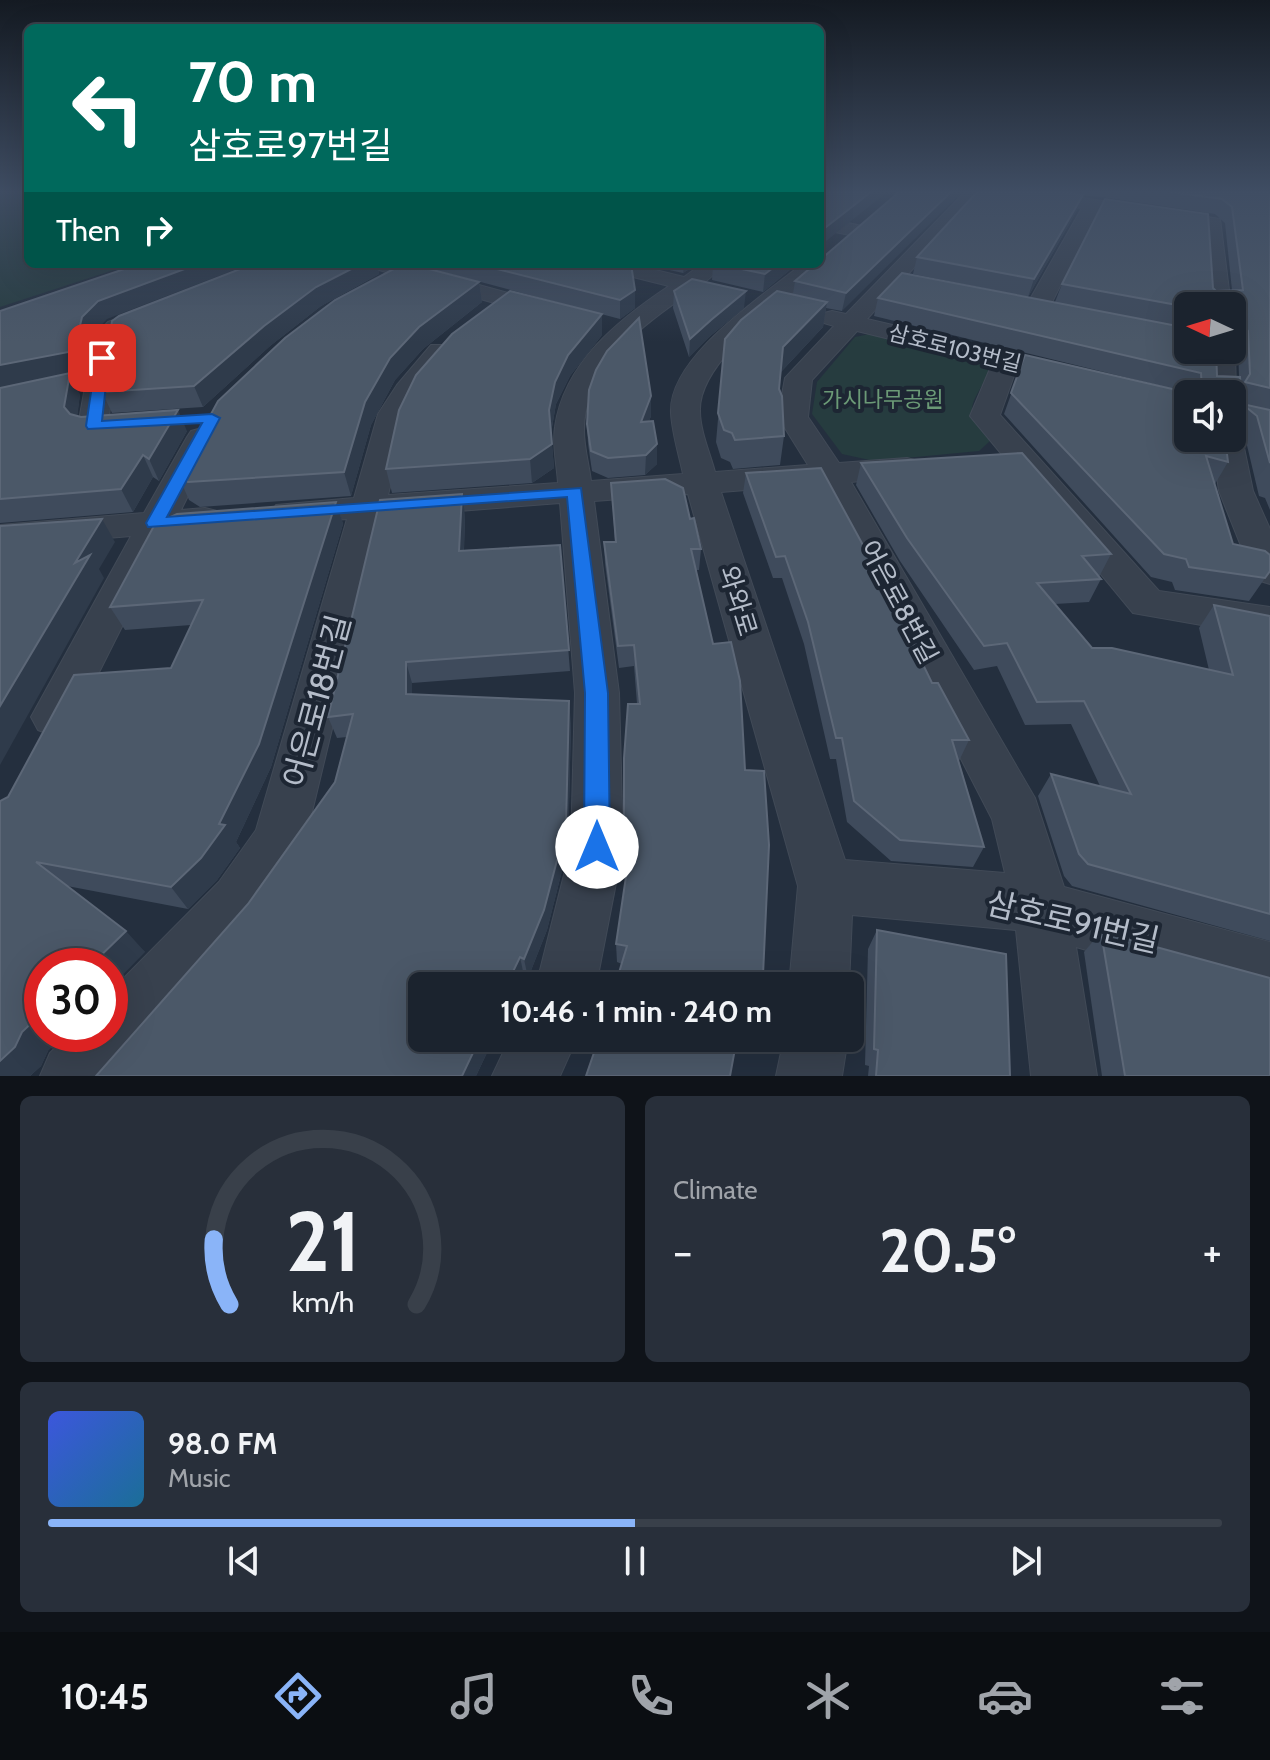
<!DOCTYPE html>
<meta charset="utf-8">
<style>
body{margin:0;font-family:Cabin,"Noto Sans KR",sans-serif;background:#282f3a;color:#f1f3f6;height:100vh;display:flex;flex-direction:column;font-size:30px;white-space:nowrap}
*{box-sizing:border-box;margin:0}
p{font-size:26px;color:#a0a4aa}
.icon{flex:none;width:44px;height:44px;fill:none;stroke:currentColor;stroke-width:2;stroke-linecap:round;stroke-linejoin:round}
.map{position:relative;height:1076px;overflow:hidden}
.sheet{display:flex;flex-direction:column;gap:20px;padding:20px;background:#0f1319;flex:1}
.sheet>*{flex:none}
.guide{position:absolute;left:24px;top:24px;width:800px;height:244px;border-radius:12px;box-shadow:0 8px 32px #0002,0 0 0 2px #39404a;background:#00695c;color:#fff;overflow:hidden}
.needle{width:52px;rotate:274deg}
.buttons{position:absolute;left:1174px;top:292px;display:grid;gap:16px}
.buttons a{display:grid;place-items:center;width:72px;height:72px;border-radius:12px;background:#1b232e;box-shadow:0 8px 32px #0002,0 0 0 2px #39404a;font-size:40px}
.speed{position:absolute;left:24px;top:948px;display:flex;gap:16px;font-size:40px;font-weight:700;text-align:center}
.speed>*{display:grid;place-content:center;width:104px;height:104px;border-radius:50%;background:#1b232e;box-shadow:0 8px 32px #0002,0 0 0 2px #39404a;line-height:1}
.speed .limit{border:12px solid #d22;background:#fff;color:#111}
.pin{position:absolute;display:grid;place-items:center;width:68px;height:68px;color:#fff;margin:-34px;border-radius:16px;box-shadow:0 4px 12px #0006}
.me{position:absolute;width:88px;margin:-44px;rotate:0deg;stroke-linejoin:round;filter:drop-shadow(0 0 6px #0008)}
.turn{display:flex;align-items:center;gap:28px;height:168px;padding:0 32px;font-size:36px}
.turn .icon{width:104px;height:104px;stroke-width:2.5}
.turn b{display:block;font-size:56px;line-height:68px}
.then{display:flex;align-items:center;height:76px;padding:0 32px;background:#0003;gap:16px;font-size:30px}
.big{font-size:60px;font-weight:700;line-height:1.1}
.sheet .widget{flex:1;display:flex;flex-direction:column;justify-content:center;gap:12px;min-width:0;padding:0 28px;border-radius:12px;background:#282f3a}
.sheet .dial{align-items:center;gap:0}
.dial svg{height:208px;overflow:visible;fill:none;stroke:#39404a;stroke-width:7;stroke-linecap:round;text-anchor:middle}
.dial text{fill:#f1f3f6;stroke:none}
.song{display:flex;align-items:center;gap:24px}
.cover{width:96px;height:96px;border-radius:12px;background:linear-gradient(135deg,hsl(230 70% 55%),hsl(200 70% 35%))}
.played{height:8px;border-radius:4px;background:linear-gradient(90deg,#8ab4f8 50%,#39404a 50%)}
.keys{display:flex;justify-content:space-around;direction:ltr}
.heat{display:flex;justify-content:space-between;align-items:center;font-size:44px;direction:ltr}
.sheet .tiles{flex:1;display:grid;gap:20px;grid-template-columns:1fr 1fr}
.widget:last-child{grid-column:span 2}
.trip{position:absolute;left:408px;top:972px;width:456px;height:80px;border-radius:12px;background:#1b232e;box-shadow:0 8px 32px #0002,0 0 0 2px #39404a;font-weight:700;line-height:80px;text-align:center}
.dock{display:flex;height:128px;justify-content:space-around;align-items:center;background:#0b0e12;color:#a0a4aa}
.dock .icon{width:56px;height:56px}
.dock .current{color:#8ab4f8}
.dock b{font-size:36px;color:#f1f3f6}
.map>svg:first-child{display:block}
</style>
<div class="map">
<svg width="1270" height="1076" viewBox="0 0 1270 1076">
<rect width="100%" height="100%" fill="#242f3e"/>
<!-- green -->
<g fill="#263c3f">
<polygon points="0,192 28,192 28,264 132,264 0,307"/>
<path d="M870,334L977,361L990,370C972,407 961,407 990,441L979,451L874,461L842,454L812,414L817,382L855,337Z"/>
</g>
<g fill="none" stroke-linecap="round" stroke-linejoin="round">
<defs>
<g id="street">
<path d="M965,192H983L867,319L1080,369L1084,375L1080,381L1070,383L1016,370L1000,415L1159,591L1270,607V637L1133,613L970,416L992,364L857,331L812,380L808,417L839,463L907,458L918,461L923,468L918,475L851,482L1035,798L1064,887L1270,942V1002L1076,947L1097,1076H1031L1016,930L852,915L849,986H789L798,886L688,494L594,501L619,693L623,847L596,986H536L571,847L575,693L560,503L383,517L305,841C265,933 184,1003 117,1076H40L50,1053L69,1034H110V992L219,882L256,830L347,519L288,524L276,521L271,513L276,505L354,498L378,414L397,385L431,345H449L453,350L408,414L388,495L558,483C557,465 552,445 555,427C564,363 618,320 669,286L597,268L594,264H631L684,277L702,264H726L705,282L715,288L712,293L704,295L691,292C644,324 584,367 584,431C584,447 589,465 591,481L683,474C679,455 672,433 671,413C668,357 763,296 802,264H820V259L822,260L825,264L822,268C786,300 698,361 700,411C700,431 710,453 715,472L808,465L778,417L785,378L834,326L824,323L820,318L824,313L832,311L846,314ZM819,484L992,819L1005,873L845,860L721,492Z"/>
<polygon points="1004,192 1043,192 1220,219 1231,306 1207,306 1204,227 1098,211 1049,308 1045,313 1029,313 1025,308 1082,208 1012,197"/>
<polygon points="820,217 862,226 865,230 855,236 820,229"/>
<polygon points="369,264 403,264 555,306 559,311 555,316 547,318 372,268"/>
<path d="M154,306L162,308L166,313L162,318L126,332L118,339L109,416L141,417L146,423L141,429C123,434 101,437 82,432L78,426L94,337L108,322Z"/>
<polygon points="1232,346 1235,350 1236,394 1232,400 1232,394 1208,394 1209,350 1232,350"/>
<polygon points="202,428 213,431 217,437 181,510 205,508 217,511 222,519 217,527 169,533 70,730 54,736 38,730 31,717 131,536 0,547 0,525 144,513 187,437 191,431"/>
<polygon points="1232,430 1242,438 1253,491 1270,529 1270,584 1257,580 1251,571 1219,491 1212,438 1232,438"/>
<polygon points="510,1038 577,1038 560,1076 492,1076"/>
<polygon points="784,1038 848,1038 842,1076 776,1076"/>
</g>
</defs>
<!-- street casing -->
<use href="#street" stroke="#414a57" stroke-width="2"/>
<!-- street -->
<use href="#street" fill="#38414e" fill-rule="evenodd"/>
</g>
<!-- wall -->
<g fill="#3f4b5c" fill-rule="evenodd">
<polygon points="899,192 842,311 826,308 823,327 780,373 779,389 784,436 780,465 733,469 730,462 721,458 716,442 725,339 793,294 795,281"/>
<path d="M977,192H1270V510L1265,498L1259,496L1245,437L1234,428L1232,430V394H1188L1228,462L1215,484L1233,544L1270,571L1249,601L1175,590L1172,582L1151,577L1004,414L1025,355L1190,393L874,316L878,298L1055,302L1062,284L1213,288L1216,291L1232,290L1225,223L1215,214L1109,198L1081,195H1083L1077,210L1028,297L913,274L917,257ZM1188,306H1232V343L1238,350L1239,376H1217L1188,350Z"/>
<polygon points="253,264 377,264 379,274 321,306 270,346 203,407 112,413 102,392"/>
<polygon points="413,264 631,264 635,308 620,319"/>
<polygon points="659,264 697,264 683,273 660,268"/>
<polygon points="713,264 797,264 763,292 712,280"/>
<polygon points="479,282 482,302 423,349 395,380 371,425 351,496 200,507 189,500 178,475"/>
<polygon points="674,291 744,308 709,337 689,357 673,308"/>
<polygon points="602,335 570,376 556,404 551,433 554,468 532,483 392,493 386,469"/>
<polygon points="0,388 80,394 77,416 187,431 159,481 153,477 133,512 0,523"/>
<polygon points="651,396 651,416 649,421 657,464 645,475 608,478 592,471 588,444 587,424"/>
<polygon points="861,463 1111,554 1099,577 1101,579 1089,602 1055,604 1092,648 1209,670 1199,628 1214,605 1270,616 1270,941 1072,886 1064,876 1038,796 1051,774 1100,786 1071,724 1025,725 997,666 974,670 900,561 856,485"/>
<polygon points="746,473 932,683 969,740 959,761 984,847 973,867 891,861 847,822 836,759 830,759 804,644 782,578 773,578 743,493"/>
<polygon points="611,483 690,519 701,549 699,570 696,570 713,644 745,770 763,975 760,986 615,986 622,964 617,962 616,944 629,856 624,856 624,835 637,704 634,666 619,668 605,564 604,542 615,542"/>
<polygon points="336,502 343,524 271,767 236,842 240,848 217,880 188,909 67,886 145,952 42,966 42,1034 48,1051 41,1066 30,1076 0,1076 8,797 171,668 191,625 125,630 110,607"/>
<polygon points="465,515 464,550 560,545 570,671 412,683 412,695 571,723 568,847 547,930 528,978 524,976 422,1038 494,1038 476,1076 96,1076 248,904 335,782 347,737 337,738 328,717"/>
<polygon points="877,930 1010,1076 868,1076 869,1066 865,1065 868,949"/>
<polygon points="1101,932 1270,1076 1102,1076 1084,952"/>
</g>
<!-- shaded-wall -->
<g fill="#2f3b4b">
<polygon points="871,192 887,192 820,246 821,231"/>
<polygon points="951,192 962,192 842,311 846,293"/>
<polygon points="1083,195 1077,210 1028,297 1034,279"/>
<polygon points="198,264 250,264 107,319 91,336 84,370 0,388 0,365 82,317 98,301"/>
<polygon points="361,264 377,264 379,274 321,306 270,346 203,407 194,386 264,326 316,287"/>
<polygon points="684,264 697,264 683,273"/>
<polygon points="778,264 797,264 763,292 765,274"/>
<polygon points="479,282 482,302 423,349 395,380 371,425 351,496 344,472 365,402 390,358 419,327"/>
<polygon points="635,290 635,308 620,319 620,300"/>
<polygon points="746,291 744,308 709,337 689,357 690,339 711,320"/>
<polygon points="827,302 823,327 779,374 783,347"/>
<polygon points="602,314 602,335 570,376 556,404 551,433 554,468 532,483 530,459 549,410 555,382 568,355"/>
<polygon points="70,373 80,394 76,428 64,407"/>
<polygon points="651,396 651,416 641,441 641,422"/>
<polygon points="178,410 187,431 159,481 149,459"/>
<polygon points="657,444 657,464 645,475 646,455"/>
<polygon points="143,455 153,477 133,512 121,489"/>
<polygon points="462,494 465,515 463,572 459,551"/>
<polygon points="336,502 343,524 271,767 236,842 240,848 217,880 188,909 171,887 219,824"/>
<polygon points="102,519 115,542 99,569 104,578 0,765 0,706 75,563"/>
<polygon points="406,662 412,683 412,716 406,694"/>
<polygon points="569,701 571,723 568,847 547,930 528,978 524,959"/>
<polygon points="126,931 145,952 110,988 110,966 90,966"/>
<polygon points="520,957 524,976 519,986 506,986"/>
<polygon points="42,1013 42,1034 65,1034 48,1051 41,1066 30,1076 0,1076 0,1061 22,1032"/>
<polygon points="480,1038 494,1038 476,1076 462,1076"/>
</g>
<!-- building -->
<g fill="#4b5868" stroke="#5c6777" stroke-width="2">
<polygon points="820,192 871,192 821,231 820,238"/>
<polygon points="899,192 951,192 846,293 795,281 815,264 820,264 820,260"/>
<polygon points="977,192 1059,192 1083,195 1034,279 917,257"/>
<polygon points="1171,192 1270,192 1270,388 1245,382 1250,374 1248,331 1242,324 1239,328 1232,328 1232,306 1188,306 1188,307 1062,284 1105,199 1208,214 1213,288 1216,291 1243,290 1232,207 1222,199"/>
<polygon points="139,264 198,264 98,301 82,317 74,351 0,365 0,311"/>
<polygon points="253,264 361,264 316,287 264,326 194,386 102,392 112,321 119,316"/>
<polygon points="403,264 410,264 479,282 419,327 390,358 365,402 344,472 188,482 178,475 218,401 285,338 335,300"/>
<polygon points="477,264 631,264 635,290 620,300"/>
<polygon points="718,264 778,264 765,274"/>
<polygon points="902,273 1188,328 1188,350 1216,350 1217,376 1240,377 1242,404 1270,410 1270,463 1257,416 1246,407 1242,407 1241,414 1232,414 1232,394 1200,394 1202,392 1201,373 878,298"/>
<polygon points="692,279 746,291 711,320 690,339 674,291"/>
<polygon points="510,291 602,314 568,355 555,382 549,410 552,444 530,459 386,469 399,410 416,375 452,334"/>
<polygon points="777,291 827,302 783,347 779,389 782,396 784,436 735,440 732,433 724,430 718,413 725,339 741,320"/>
<polygon points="639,318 651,396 641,422 653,421 657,444 646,455 608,458 591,451 587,424 589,390 596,370 607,351"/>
<polygon points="1025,355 1194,394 1188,394 1188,438 1225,438 1228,462 1206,456 1233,544 1265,551 1270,555 1270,571 1265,578 1189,567 1186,559 1164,554 1011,393"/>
<polygon points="70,373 64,407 70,414 81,417 178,410 149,459 143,455 121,489 0,499 0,388"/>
<polygon points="1022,453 1111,554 1082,556 1101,579 1037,583 1092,648 1112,648 1233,675 1214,605 1270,616 1270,914 1088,864 1079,854 1051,774 1131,794 1084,701 1037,702 1007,643 984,646 907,538 861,463"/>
<polygon points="821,468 882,580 932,683 938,683 969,740 952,740 984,847 900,840 854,801 842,738 836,738 808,622 785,556 776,557 746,473"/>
<polygon points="665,479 683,488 690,519 694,518 701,549 691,549 713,644 731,642 740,681 745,770 764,771 769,845 763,975 750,972 747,986 615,986 627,946 616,944 632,836 624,835 624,758 628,704 640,704 634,645 618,646 604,542 616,542 611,483"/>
<polygon points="462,494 459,551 560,545 569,650 406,662 406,694 569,701 566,826 544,910 524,959 520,957 506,986 422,986 422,1038 480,1038 462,1076 96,1076 248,904 335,782 353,714 328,717 380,500"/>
<polygon points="336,502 259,744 219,824 225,825 201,858 171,887 36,862 126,931 90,966 42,966 42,1013 22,1032 15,1047 0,1061 0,801 8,797 74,675 171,668 203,600 110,607 155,524 177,514"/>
<polygon points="102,519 75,563 90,555 0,706 0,526"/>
<polygon points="877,930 1006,954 1010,1076 876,1076 878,1050 874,1049"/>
<polygon points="1101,932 1270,978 1270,1076 1125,1076"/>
<polygon points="599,1038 737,1038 730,1076 586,1076"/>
</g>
<!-- sky -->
<linearGradient id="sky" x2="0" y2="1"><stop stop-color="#141a22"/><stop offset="0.56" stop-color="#3f4d63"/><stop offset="1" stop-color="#3f4d63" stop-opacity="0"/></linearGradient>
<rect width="1270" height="342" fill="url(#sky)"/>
<!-- route -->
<polygon fill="#1a73e8" stroke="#114b97" stroke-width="2" points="102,354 109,358 102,421 212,414 220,418 167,517 581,488 608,693 610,847 606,856 597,860 588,856 584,847 585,693 567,497 148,527 146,523 202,423 88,429 86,426 96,358"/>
<g text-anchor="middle" stroke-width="8" stroke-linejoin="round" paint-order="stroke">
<!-- far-street labels -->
<g font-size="22" fill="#b4bcc9" stroke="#1d2633">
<text transform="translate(955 348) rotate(14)" y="8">삼호로103번길</text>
</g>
<!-- far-park labels -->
<g font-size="22" fill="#6b9a76" stroke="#1d2633">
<text x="883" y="407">가시나무공원</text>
</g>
<!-- street labels -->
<g font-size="26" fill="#b4bcc9" stroke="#1d2633">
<text transform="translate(738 601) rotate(73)" y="9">와와로</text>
<text transform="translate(899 602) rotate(62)" y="9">어은로8번길</text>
</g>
<!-- near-street labels -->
<g font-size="32" fill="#b4bcc9" stroke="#1d2633">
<text transform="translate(317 701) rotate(-75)" y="11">어은로18번길</text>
<text transform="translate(1073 922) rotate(13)" y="11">삼호로91번길</text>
</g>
</g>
</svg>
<div class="buttons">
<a><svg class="needle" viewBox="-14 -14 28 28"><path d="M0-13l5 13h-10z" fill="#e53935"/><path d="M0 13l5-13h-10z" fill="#a0a4aa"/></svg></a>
<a><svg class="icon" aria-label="sound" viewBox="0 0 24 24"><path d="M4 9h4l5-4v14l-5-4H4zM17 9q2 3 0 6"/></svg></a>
</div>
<div class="speed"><div class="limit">30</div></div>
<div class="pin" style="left:102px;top:358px;background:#d93025"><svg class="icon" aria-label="arrive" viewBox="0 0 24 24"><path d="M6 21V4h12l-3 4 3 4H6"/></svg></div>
<svg class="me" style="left:597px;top:847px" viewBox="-20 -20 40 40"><circle r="19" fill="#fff"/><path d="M0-13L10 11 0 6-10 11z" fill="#1a73e8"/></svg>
<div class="trip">10:46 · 1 min · 240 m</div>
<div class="guide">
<div class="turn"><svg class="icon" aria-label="left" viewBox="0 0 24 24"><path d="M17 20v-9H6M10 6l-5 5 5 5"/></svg><div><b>70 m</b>삼호로97번길</div></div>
<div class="then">Then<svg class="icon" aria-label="right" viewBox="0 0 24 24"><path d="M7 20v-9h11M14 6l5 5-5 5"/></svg></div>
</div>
</div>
<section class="sheet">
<div class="tiles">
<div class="widget dial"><svg viewBox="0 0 100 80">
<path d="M14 69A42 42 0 1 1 86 69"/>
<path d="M14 69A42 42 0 0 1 8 44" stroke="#8ab4f8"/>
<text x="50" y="56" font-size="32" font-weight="700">21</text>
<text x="50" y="72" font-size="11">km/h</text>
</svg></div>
<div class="widget"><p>Climate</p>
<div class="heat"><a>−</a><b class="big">20.5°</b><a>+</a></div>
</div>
<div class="widget">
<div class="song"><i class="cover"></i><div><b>98.0 FM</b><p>Music</p></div></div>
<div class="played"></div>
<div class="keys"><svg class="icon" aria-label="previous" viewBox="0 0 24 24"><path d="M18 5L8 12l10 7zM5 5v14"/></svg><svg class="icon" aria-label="pause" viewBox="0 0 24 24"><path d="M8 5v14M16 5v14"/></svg><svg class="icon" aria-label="next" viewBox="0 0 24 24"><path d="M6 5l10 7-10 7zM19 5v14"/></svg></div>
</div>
</div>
</section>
<nav class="dock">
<b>10:45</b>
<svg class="icon current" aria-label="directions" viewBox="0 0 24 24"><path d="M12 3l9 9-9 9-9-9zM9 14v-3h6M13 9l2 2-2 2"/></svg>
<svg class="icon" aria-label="music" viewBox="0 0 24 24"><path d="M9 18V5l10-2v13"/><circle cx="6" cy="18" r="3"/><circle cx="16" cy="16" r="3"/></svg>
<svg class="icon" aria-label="phone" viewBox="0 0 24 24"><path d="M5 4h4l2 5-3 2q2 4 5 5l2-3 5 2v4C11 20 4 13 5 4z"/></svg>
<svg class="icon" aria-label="climate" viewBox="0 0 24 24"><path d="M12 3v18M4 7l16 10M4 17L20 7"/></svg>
<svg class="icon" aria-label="car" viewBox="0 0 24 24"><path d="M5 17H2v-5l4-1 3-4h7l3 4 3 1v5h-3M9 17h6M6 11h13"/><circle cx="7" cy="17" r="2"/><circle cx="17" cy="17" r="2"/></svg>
<svg class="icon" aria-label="filters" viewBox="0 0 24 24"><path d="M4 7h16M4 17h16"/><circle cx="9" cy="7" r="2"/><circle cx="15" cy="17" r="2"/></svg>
</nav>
